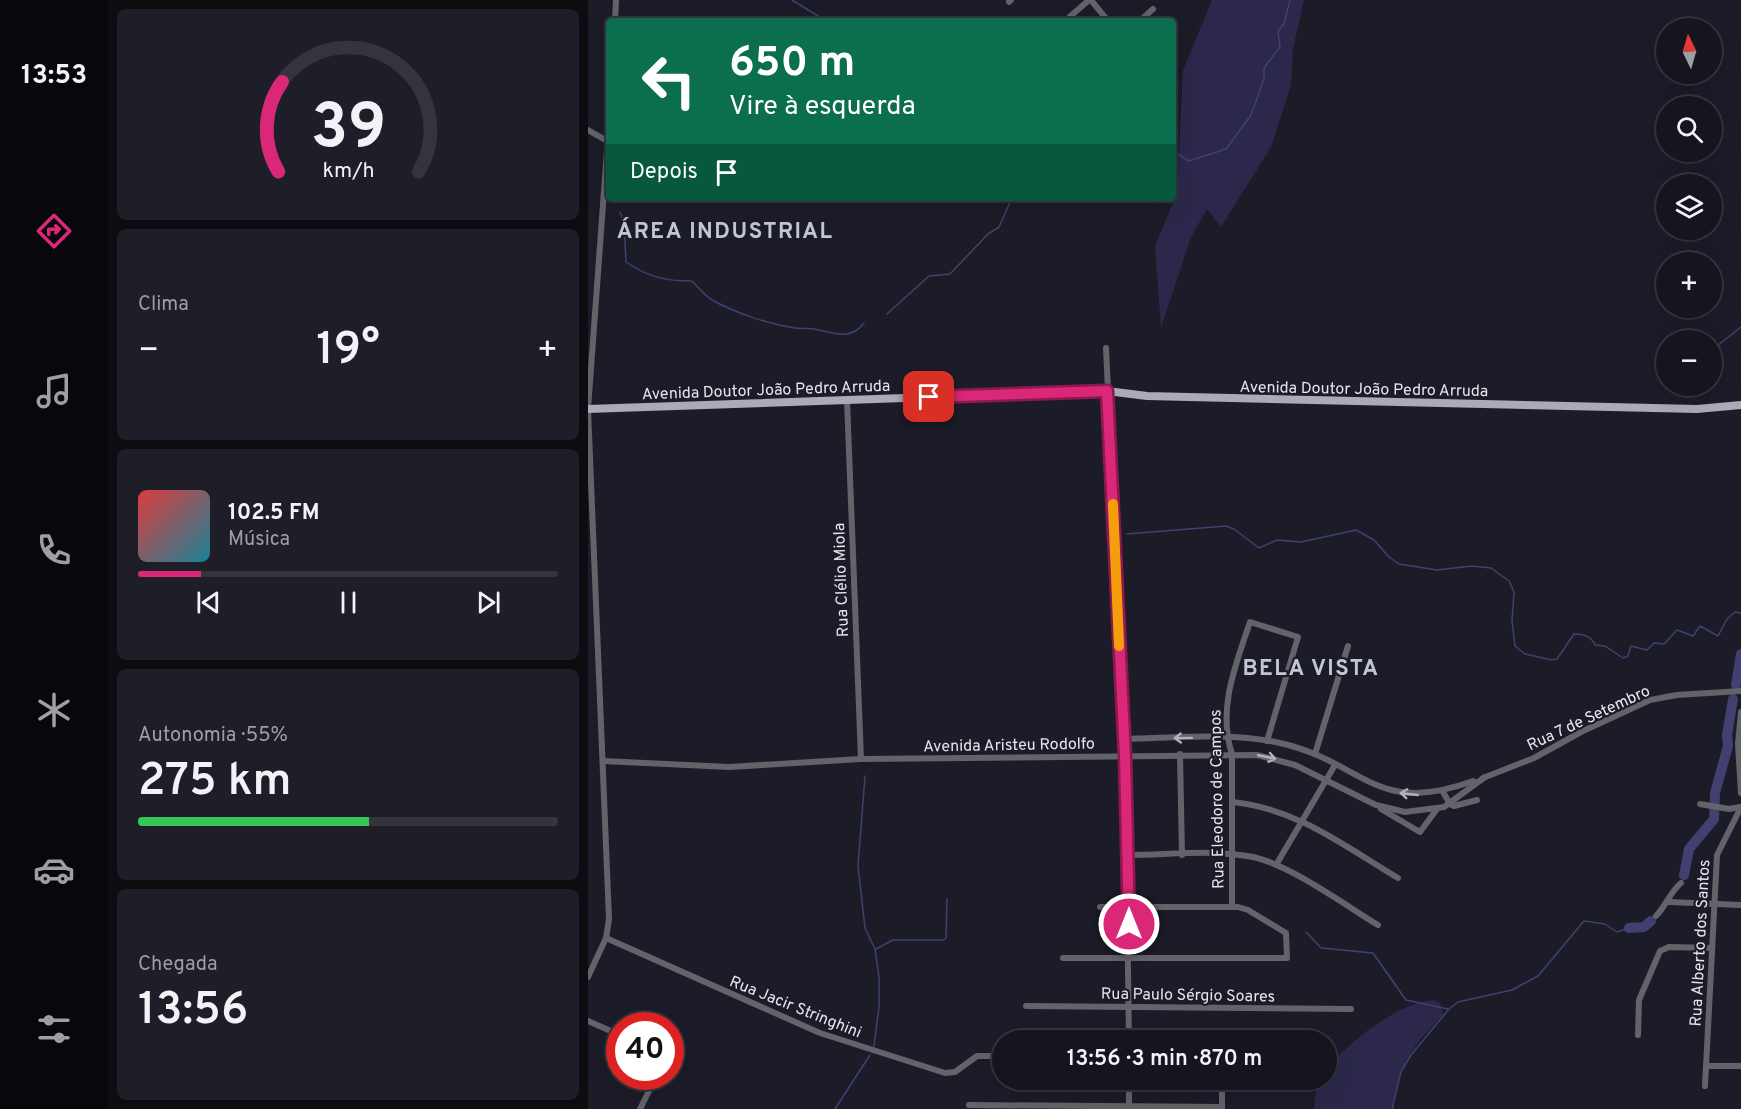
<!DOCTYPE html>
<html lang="pt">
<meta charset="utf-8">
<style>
body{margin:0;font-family:Overpass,sans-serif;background:#1e1e28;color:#f1f3f6;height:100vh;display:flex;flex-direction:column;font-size:22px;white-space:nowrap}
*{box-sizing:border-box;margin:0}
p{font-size:20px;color:#9d9fa4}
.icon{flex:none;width:33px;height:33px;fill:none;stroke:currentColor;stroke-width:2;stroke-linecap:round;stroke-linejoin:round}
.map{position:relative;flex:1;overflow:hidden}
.panel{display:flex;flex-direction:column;gap:9px;padding:9px;background:#0c0c11;width:480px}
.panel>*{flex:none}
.guide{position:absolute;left:18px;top:18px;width:570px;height:183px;border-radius:6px;box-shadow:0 6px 24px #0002,0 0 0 2px #34343d;background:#0b6e4f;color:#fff;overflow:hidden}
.needle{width:39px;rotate:355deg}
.buttons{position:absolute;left:1068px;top:18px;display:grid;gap:12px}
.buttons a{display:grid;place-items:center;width:66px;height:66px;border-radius:50%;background:#15151f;box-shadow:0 6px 24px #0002,0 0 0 2px #34343d;font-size:30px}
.speed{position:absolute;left:18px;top:1012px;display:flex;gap:12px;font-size:30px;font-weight:700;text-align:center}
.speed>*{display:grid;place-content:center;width:78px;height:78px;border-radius:50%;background:#15151f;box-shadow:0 6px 24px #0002,0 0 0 2px #34343d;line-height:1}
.speed .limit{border:9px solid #d22;background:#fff;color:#111}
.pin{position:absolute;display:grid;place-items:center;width:51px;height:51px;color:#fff;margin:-26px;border-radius:12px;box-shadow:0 3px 9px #0006}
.me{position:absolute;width:66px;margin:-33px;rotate:0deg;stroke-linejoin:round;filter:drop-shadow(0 0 4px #0008)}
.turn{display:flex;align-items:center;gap:21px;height:126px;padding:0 24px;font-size:27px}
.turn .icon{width:78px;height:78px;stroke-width:2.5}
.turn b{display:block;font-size:42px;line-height:51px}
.then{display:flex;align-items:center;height:57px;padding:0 24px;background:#0003;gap:12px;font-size:22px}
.big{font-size:45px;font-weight:600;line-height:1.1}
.panel .tile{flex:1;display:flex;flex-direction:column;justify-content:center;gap:9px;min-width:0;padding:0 21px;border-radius:9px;background:#1e1e28}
.panel .dial{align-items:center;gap:0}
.dial svg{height:156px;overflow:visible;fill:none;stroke:#34343d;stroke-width:7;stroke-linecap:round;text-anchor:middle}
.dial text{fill:#f1f3f6;stroke:none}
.song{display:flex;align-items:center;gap:18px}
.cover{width:72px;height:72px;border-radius:9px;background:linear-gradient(135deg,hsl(0 70% 55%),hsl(190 70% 35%))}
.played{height:6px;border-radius:3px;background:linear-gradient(90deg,#db2777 15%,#34343d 15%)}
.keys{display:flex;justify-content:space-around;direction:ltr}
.heat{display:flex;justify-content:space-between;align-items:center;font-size:33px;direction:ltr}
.charge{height:9px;border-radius:4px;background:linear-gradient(90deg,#34c759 55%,#34343d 0)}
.trip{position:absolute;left:404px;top:1030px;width:345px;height:60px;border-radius:30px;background:#15151f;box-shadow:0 6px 24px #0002,0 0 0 2px #34343d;font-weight:600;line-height:60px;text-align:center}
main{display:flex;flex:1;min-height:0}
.tabs{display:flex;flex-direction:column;width:108px;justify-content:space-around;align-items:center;background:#08080c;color:#9d9fa4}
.tabs .icon{width:42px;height:42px}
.tabs .active{color:#db2777}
.tabs b{font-size:27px;color:#f1f3f6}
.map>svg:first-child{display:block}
</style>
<main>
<nav class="tabs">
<b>13:53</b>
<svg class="icon active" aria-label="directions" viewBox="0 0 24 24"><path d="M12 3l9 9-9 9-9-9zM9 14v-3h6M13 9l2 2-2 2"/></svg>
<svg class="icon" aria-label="music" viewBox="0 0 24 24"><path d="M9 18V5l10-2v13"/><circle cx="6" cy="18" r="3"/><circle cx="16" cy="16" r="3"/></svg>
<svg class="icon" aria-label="phone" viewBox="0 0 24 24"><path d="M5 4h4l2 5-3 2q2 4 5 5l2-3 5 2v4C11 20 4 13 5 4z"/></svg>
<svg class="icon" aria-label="climate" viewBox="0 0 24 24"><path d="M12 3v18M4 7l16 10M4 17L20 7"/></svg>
<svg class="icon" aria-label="car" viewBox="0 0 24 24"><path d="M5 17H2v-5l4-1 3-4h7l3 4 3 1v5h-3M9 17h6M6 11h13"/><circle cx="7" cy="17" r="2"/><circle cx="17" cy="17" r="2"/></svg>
<svg class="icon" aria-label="filters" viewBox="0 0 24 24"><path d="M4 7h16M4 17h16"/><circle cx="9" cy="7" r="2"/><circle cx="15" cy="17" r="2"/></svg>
</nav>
<section class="panel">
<div class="tile dial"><svg viewBox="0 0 100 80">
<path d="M14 69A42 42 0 1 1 86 69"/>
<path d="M14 69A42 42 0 0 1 16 23" stroke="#db2777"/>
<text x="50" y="56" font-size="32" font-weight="700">39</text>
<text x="50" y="72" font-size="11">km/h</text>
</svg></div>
<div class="tile"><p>Clima</p>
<div class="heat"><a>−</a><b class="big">19°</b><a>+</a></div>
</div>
<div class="tile">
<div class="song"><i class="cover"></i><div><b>102.5 FM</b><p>Música</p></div></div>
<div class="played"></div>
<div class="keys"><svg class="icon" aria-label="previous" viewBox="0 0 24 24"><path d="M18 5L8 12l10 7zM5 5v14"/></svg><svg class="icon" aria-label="pause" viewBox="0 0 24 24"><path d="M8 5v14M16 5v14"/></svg><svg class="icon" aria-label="next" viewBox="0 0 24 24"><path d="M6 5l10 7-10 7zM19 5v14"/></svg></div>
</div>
<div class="tile"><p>Autonomia · 55%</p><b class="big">275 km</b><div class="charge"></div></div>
<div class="tile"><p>Chegada</p><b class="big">13:56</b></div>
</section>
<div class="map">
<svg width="1153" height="1109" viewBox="0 0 1153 1109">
<rect width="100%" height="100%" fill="#1c1c29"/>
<!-- green -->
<g fill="#2b284b">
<polygon points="624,0 716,0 705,48 703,85 683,147 633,227 619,209 603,237 573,328 567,246 589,193 595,70"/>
<path d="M846,1000L853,1004L855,1015C825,1045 809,1066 806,1109H726L729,1083L731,1080H738V1071C758,1043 811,1002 846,1000Z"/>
</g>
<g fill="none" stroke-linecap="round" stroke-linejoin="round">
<!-- stream -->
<g stroke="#433f70" stroke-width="1.5">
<polyline points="204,0 238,21"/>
<polyline points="585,151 601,161 638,149 663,115 676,79 676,68 692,47 690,31 696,24 702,0"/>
<path d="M32,212L36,222L38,262C60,277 77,281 104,281C110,287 116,295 124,300C148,313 180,324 207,328C213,329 220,328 226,329C244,332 262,342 276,323"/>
<polyline points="299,314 341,276 362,274 400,234 411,227 424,198"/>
<polyline points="1124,350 1153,327"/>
<path d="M539,534L638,526L646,529L671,548L689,540L713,542L768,530L786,540L801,557L811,564L849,570L884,566L903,568L921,581L926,592L924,621L927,646L937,654L964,660L969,659L986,634C996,634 1003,636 1007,645L1017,646L1035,658L1040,656L1043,646L1059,650L1066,643L1076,644L1089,630L1105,636L1112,626L1130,636L1139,619L1147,612L1153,613"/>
<polyline points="277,776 270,866 277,928 287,949 291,977 291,1007 286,1046"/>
<polyline points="718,932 733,948 785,953 818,1000 860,1009"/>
<polyline points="288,949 305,940 355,940 358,938 359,899"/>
<polyline points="247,1109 282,1055"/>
<polyline points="804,1109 813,1072 823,1055 861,1009 870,1002 924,990 950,976 996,921 1017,924 1029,932 1041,928"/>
</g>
<!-- river -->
<g stroke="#433f70" stroke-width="10">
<polyline points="1148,685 1153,654"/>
<polyline points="1096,875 1101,849 1126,819 1127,793 1140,746 1139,735 1145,699"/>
<polyline points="1041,928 1056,927 1063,921"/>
</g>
<!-- minor -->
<g stroke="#63636a" stroke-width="6">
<polyline points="503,0 520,21"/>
<polyline points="421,2 423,0"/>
<polyline points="27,21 28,0"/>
<polyline points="477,21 501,0"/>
<polyline points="552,21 565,9"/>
<polyline points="0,130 21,142"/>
<polyline points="518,348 537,755 541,1041"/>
<polyline points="259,400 273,759"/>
<polyline points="1153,712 1150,744 1153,793"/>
<path d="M536,739C587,738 642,732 692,743C776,762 787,817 885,781"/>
<polyline points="592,754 594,855"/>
<polyline points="727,754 760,646"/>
<polyline points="15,761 141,767 273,759 669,755 707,765 788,805 817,812 856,807 897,777"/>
<polyline points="895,778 946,758 993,732 1062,700 1089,695 1153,691"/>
<polyline points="855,792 862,804 866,806 889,800"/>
<path d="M644,802C708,808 756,846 810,878"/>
<polyline points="1112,804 1141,809 1152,807"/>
<polyline points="793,809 832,832 849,809"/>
<path d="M540,855C579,855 627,849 665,857C700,864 757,905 790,925"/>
<polyline points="688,865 747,765"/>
<polyline points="1081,902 1153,905"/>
<path d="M644,907V754C629,709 648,664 662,622L710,637L679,741"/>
<path d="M1068,916C1078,906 1082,892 1093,883"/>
<polyline points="18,938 232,1033 357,1073 367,1072 389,1056 414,1056"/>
<polyline points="475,958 699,958 698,933 660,910 650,907 512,907"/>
<polyline points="0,977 18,938 21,919 0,409 21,123"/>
<polyline points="438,1006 763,1009"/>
<polyline points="0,1021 32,1035"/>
<polyline points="1050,1035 1051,1000 1072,951 1081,947 1123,948"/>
<polyline points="1119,1066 1153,1066"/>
<polyline points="1117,1086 1129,855 1153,807"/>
<polyline points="381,1105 634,1107"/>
<polyline points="634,1108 634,1080"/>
<polyline points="52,1109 68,1077"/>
<polyline points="541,1109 541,1080"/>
</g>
<!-- major -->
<polyline stroke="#aaaab9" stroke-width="8" points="0,409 519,391 559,396 1109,409 1153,405"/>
</g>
<!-- one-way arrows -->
<defs><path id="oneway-shaft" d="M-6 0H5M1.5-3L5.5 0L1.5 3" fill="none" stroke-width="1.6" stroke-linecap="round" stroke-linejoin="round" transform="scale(1.5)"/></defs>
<g stroke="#b1b1b9">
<use href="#oneway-shaft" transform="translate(595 738) rotate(179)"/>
<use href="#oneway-shaft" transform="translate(679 757) rotate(11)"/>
<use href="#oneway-shaft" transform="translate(821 794) rotate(-174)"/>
</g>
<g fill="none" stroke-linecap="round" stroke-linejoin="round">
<defs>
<polyline id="route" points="341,397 519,391 537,756 541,924"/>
</defs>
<!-- route casing -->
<use href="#route" stroke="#8e194d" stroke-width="15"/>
<!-- route -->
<use href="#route" stroke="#db2777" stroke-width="10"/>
<!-- slow -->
<polyline stroke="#f59e0b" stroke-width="10" points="525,504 531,646"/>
</g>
<g text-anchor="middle" stroke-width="4.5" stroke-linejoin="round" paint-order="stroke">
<!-- street labels -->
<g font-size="16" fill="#e5e5ee" stroke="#1c1c29">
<text transform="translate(776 388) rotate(1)" y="6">Avenida Doutor João Pedro Arruda</text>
<text transform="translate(178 389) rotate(-2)" y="6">Avenida Doutor João Pedro Arruda</text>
<text transform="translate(252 580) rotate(-92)" y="6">Rua Clélio Miola</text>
<text transform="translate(1000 717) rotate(-25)" y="6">Rua 7 de Setembro</text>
<text transform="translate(421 744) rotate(-1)" y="6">Avenida Aristeu Rodolfo</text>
<text transform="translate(628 799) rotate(-91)" y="6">Rua Eleodoro de Campos</text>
<text transform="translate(1111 943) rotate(-87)" y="6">Rua Alberto dos Santos</text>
<text transform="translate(600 994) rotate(1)" y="6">Rua Paulo Sérgio Soares</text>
<text transform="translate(208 1006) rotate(22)" y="6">Rua Jacir Stringhini</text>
</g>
<!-- district labels -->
<g font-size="22" font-weight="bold" letter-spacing="1.5" fill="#c4c4d7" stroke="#1c1c29">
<text x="137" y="238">ÁREA INDUSTRIAL</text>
<text x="723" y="675">BELA VISTA</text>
</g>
</g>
</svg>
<div class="buttons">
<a><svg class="needle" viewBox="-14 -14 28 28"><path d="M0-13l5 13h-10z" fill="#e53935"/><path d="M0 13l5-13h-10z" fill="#9d9fa4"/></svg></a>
<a><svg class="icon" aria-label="search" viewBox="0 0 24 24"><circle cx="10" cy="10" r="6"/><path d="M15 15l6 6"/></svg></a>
<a><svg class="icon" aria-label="layers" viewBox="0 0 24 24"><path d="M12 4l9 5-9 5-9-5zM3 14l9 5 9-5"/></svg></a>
<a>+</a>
<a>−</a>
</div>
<div class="speed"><div class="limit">40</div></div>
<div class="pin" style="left:341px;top:397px;background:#d93025"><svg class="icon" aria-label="arrive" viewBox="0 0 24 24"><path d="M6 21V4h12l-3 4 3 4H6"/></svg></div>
<svg class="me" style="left:541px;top:924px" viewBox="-20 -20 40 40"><circle r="17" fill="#db2777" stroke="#fff" stroke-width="3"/><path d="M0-11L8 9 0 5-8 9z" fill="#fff"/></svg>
<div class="trip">13:56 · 3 min · 870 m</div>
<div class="guide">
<div class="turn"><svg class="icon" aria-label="left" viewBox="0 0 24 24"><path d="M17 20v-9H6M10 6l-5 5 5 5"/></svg><div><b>650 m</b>Vire à esquerda</div></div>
<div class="then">Depois<svg class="icon" aria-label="arrive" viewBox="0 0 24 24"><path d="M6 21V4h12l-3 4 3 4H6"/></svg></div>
</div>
</div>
</main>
